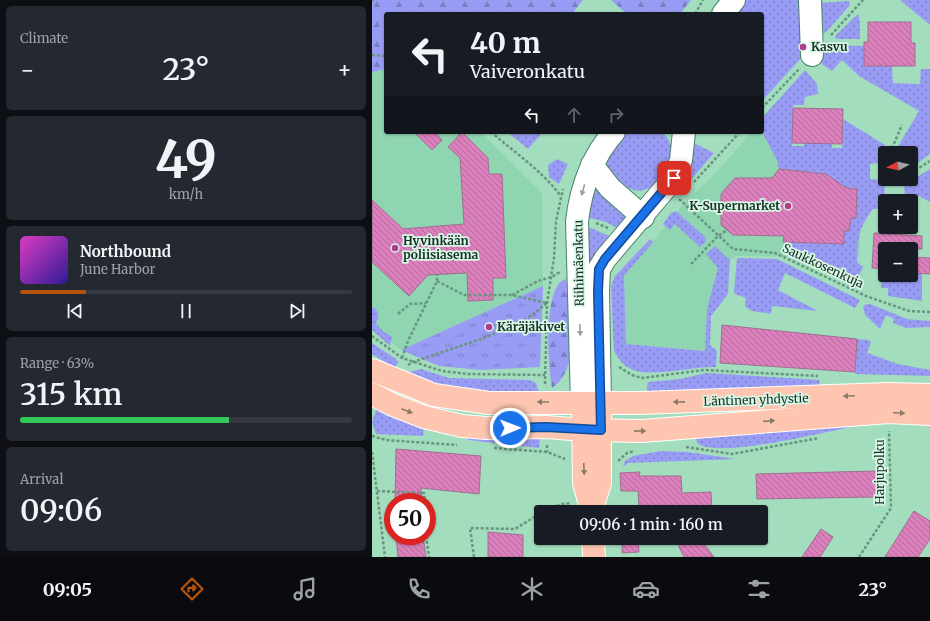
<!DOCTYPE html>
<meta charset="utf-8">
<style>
body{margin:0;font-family:Merriweather,serif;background:#242831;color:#f1f3f6;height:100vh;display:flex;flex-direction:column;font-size:15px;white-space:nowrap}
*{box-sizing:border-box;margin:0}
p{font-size:13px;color:#9ea1a6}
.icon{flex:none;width:22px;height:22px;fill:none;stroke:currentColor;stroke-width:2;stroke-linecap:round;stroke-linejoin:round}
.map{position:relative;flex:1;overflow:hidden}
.side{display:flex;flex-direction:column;gap:6px;padding:6px;background:#0d0f14;width:372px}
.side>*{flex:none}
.guide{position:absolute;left:12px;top:12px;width:380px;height:122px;border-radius:4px;box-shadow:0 1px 3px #0004;background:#171b24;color:#f1f3f6;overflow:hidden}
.needle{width:26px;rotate:263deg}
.controls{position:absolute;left:506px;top:146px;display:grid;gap:8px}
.controls a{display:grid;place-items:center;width:40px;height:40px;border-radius:4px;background:#171b24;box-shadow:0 1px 3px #0004;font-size:20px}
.speed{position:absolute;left:12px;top:493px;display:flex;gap:8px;font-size:20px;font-weight:700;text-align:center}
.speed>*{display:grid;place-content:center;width:52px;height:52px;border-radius:50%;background:#171b24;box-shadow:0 1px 3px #0004;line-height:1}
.speed .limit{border:6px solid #d22;background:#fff;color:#111}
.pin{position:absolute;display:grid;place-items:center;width:34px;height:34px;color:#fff;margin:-17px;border-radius:8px;box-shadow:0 2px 6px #0006}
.me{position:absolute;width:44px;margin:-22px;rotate:89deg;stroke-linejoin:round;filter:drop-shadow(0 0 3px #0008)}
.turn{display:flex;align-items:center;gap:14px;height:84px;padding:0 20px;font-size:18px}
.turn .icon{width:52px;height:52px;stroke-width:2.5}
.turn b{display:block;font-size:28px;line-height:34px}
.lanes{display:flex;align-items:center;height:38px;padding:0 20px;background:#0003;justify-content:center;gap:20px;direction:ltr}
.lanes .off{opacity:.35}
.big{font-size:30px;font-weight:600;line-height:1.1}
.side .tile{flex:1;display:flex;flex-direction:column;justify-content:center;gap:6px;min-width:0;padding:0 14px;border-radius:6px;background:#242831}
.side .dial{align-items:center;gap:0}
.dial b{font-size:52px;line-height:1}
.song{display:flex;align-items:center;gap:12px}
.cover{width:48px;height:48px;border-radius:6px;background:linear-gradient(135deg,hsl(310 70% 55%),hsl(250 70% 35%))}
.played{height:4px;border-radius:2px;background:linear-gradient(90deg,#b45309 20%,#363941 20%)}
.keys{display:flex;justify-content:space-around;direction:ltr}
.heat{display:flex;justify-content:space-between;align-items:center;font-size:22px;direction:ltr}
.charge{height:6px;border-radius:3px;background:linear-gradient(90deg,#34c759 63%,#363941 0)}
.trip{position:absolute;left:162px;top:505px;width:234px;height:40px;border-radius:4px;background:#171b24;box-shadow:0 1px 3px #0004;font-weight:600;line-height:40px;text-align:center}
.tabs{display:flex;height:64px;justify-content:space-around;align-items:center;background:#090b0e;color:#9ea1a6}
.tabs .icon{width:28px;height:28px}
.tabs .on{color:#b45309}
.tabs b{font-size:18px;color:#f1f3f6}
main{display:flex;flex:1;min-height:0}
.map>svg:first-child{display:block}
</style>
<main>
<section class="side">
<div class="tile"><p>Climate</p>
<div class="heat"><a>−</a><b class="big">23°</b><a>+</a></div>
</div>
<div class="tile dial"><b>49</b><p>km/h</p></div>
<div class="tile">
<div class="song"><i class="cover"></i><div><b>Northbound</b><p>June Harbor</p></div></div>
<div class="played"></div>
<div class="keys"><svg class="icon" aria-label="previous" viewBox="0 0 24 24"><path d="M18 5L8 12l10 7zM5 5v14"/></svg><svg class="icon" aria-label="pause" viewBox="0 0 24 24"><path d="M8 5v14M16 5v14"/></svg><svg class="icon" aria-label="next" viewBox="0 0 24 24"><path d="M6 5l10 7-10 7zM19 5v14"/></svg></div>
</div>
<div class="tile"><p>Range · 63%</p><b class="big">315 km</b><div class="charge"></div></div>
<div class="tile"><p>Arrival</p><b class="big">09:06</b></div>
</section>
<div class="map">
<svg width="558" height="557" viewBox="0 0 558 557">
<defs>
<pattern id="grass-dots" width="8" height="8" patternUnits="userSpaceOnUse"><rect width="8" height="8" fill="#999cf4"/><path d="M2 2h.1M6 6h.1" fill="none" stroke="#7c80c5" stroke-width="1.8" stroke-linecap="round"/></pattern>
<pattern id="forest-firs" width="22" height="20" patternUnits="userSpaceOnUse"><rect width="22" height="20" fill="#999cf4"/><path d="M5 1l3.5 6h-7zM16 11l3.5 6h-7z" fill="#7c80c5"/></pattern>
<pattern id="park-tufts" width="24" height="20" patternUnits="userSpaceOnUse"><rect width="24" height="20" fill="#999cf4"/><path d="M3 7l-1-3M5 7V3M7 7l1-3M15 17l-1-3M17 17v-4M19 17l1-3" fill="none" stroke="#7c80c5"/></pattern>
<pattern id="building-back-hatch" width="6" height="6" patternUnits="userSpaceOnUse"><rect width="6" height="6" fill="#db80bc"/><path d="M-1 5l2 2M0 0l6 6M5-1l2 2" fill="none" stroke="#b16999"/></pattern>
</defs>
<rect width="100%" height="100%" fill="#a2debe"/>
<!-- built -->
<g fill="#90d5b2">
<polygon points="14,69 14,132 109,132 170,193 171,286 29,350 0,327 0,72"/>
<polygon points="380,132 390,132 415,159 491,168 487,257 364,256 346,269 335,309 333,351 254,344 252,276 315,200 340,177"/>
</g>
<!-- grass -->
<g fill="url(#grass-dots)">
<polygon points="374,0 430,0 433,54 390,101 390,14 362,14"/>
<polygon points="528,0 558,0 558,25"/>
<polygon points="477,1 478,5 457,29 444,40 446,3"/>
<polygon points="486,14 488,21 488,39 464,39 463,36"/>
<polygon points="458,45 492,46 492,66 520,66 521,83 548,84 549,69 558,69 558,154 539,168 539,153 522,153 547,111 487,76 470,60 460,71 450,64 447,57"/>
<path d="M433,70L445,84L446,94L433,97L432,105H421L420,146H432V143L460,144V148H470L471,119L513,145V162L498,164V179L513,180L512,209H501C486,229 486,237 485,262L491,267L483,285L419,253L420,242L472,244V231H477L479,218L474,188L454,174L407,169L405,160L390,132V118Z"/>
<polygon points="135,132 171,132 156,149"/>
<path d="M253,132H290C307,147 301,170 285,183C281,187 274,189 268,191C258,190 251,186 243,179C225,163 239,145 253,132Z"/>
<polygon points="318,141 342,153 317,182 305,192"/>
<polygon points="185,159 196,164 187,184 177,177 176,165"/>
<polygon points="558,169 558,202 547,196 539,210 539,201 533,201 532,182 545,177"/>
<polygon points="224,187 260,217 247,229 234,222 214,217 221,189"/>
<polygon points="304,211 333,237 334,241 328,247 303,224 298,230 291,224 299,213"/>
<polygon points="214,226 240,237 219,266 215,266"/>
<path d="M278,239L281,242L252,276L254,344L333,351L335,309L346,268L334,254L343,246L355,258H358L356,294L339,316L338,345L345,351L344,367C322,366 274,379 257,368C250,364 246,358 242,351L239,286L243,276Z"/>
<path d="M365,258L405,259L488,300L483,308L413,273L406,290L446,311L400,306L399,314C391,312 378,313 373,306L374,298L363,294L362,291Z"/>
<polygon points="510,269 513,269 513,275 550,273 550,301 516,296 516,288 509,288"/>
<polygon points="494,304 498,304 535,319 558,321 558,327 534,328 521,323 522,319 514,315 508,329 493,315 491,307"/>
<polygon points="2,307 7,314 4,324 12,332 20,337 18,346 0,330 0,308"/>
<polygon points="485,339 496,340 499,342 495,353 526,364 558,370 558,376 483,374"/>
<polygon points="0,343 24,359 26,362 23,368 0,354"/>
<polygon points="49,369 77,378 158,380 164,383 167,393 137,394 86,391 34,375 37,372"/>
<polygon points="334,373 448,380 446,387 275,391 275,385 277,382 308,379"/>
<polygon points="5,407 52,426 51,436 4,434 0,422"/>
<path d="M474,423L475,428C447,433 345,459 325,443L324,438Z"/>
<polygon points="95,434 168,435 167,448 96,440"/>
<polygon points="289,451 315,452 364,459 256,463 251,467 253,461 261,456"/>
</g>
<!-- forest -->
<g fill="url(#forest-firs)">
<polygon points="0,0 211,0 200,14 14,14 14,69 0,72"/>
<polygon points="239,0 319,0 308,14 255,14"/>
<path d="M194,279C200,309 209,369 180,388C176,368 170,285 194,279Z"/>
</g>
<!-- park -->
<polygon fill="url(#park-tufts)" points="171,286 168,367 109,370 67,366 29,350"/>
<!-- building -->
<g fill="url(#building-back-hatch)" stroke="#a06f8e">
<polygon points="496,22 539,22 539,43 543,43 543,66 492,66 492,42 496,42"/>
<polygon points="421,108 471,109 470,144 420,143"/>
<polygon points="42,132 63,132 70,140 60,150"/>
<polygon points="90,132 116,158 117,174 130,174 134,278 121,278 121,300 96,301 95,273 56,275 37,296 0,262 0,200 31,229 92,224 88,158 76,147"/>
<polygon points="407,169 454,174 474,188 485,189 484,218 479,218 477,231 472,231 472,244 411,242 412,236 361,235 349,225 349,194 363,178 400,178"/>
<polygon points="502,233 550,236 550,249 513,249 513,269 500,268"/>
<polygon points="539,257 558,258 558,274 539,273"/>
<polygon points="350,325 485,339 483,372 348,363"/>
<polygon points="24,449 109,456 107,494 49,488 50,502 23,502"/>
<polygon points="504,471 504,497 385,499 384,474"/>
<polygon points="268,472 267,476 309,476 310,493 339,492 340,512 293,511 293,506 267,507 266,491 249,491 248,473"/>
<polygon points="542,511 558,521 558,539 546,557 513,557"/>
<polygon points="449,529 461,537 448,557 430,557"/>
<polygon points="116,532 151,535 151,557 116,557"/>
<polygon points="24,536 51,536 54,557 26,557"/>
<polygon points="250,538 266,538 267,552 250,553"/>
<polygon points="306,538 332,538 332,544 342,557 312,557 307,547"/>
</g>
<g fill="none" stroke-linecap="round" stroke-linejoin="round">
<defs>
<g id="minor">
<polyline points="438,0 440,55"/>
<polyline points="351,14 362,0"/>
<polyline points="220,165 238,188 271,217"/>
<path d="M210,404L205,221C209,188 219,158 242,132"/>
<polyline points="228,404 226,291 227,269 233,259 302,178 309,160 312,132"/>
</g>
<g id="major">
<polyline points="0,370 62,395 117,403 269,403 516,394 558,395"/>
<polyline points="0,394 21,405 52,417 90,426 114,428 174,427 211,430 270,431 517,412 558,414"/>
<polyline points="211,415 212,483 220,512"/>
<polyline points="220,509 228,483 228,416"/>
<polyline points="221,538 222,557"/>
</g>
</defs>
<!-- minor casing -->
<use href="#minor" stroke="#4a8468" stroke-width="24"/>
<!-- major casing -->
<use href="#major" stroke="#fff" stroke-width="24"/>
<!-- path -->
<g stroke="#68957d" stroke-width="2.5" stroke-dasharray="3 2" stroke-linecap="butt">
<polyline points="0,1 1,0"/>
<polyline points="323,14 331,0"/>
<polyline points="459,35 491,0"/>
<polyline points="0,55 14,56"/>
<polyline points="390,108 428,68"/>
<path d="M119,132C142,152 169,170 188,195"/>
<polyline points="518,153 530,125"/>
<polyline points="539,173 558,161"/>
<polyline points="322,182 368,132"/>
<polyline points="307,199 361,249 403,253 494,296 537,311 558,312"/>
<polyline points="224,223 236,228"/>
<polyline points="319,264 346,236 355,230"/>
<polyline points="65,281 92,295 140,295 175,303"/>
<polyline points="140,295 166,281 180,277 188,272"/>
<polyline points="26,314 38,304 54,303"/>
<polyline points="0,336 30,358 70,371 96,374 173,375"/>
<polyline points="30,358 36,341 65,281 65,274"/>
<polyline points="36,365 41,362 109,339 151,322 175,303"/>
<polyline points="247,367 260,375 270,378 332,370 446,376"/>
<polyline points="173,384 175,303 182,258 184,221 191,189"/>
<polyline points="0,436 14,440 85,445"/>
<polyline points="175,445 175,452"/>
<polyline points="314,447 360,454 447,438"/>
<polyline points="122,448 175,452 193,459"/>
<polyline points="0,452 13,557"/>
<polyline points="246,461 255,453 262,451"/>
<polyline points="5,491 52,493 53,502"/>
<polyline points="171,512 190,504 199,503"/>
<polyline points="54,536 57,557"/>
<polyline points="102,557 98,528 143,529 169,513"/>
<polyline points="487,557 519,508 517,431"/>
</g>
<!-- minor -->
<use href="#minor" stroke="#fff" stroke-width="22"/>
<!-- major -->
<use href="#major" stroke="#fec6b0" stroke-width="22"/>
</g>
<!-- one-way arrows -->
<defs><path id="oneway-solid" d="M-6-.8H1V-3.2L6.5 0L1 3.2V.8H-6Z"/></defs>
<g fill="#97a29c">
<use href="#oneway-solid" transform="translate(211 190) rotate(106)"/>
<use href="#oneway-solid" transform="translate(208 330) rotate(88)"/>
</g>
<g fill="#8a7b6a">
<use href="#oneway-solid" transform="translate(477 396) rotate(178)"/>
<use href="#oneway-solid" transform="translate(171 402) rotate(-180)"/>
<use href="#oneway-solid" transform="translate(307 402) rotate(179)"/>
<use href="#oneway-solid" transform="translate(35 411) rotate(21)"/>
<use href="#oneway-solid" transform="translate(527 413) rotate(2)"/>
<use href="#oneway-solid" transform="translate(397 421) rotate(-4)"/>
<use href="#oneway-solid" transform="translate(268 431) rotate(-1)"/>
<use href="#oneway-solid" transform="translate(212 469) rotate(88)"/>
</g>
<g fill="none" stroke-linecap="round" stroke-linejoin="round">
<defs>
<polyline id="route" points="138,428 174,427 229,430 226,291 227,269 233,259 302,178"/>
</defs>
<!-- route casing -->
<use href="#route" stroke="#114b97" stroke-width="10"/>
<!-- route -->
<use href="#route" stroke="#1a73e8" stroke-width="7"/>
</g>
<!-- markers -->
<g fill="#b23a8f" stroke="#d9f7e7" stroke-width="1.5">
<circle cx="431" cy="47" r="4"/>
<circle cx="416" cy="206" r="4"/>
<circle cx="23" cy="248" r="4"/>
<circle cx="117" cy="327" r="4"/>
</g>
<g text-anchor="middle" stroke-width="3.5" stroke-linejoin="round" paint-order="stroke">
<!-- poi labels -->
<g font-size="12" font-weight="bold" fill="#173024" stroke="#d9f7e7" text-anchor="start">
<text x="439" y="51">Kasvu</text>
<text x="408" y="210" text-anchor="end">K-Supermarket</text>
<text x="31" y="245">Hyvinkään<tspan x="31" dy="14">poliisiasema</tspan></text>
<text x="125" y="331">Käräjäkivet</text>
</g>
<!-- street labels -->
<g font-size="12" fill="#173024" stroke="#d9f7e7">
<text transform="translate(207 263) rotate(-91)" y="4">Riihimäenkatu</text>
<text transform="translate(451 266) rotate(25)" y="4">Saukkosenkuja</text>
<text transform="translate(384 400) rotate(-2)" y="4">Läntinen yhdystie</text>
<text transform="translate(508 472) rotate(-90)" y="4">Harjupolku</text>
</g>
</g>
</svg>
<div class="controls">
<a><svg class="needle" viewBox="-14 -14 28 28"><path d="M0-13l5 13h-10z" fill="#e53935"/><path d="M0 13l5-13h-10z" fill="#9ea1a6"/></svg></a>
<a>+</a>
<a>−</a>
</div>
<div class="speed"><div class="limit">50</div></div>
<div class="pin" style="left:302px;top:178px;background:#d93025"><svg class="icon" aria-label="arrive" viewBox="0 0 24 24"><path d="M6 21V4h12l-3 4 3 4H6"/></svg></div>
<svg class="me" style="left:138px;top:428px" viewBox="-20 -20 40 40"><circle r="17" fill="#1a73e8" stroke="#fff" stroke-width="3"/><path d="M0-11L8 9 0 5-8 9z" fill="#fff"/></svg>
<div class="trip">09:06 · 1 min · 160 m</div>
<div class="guide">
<div class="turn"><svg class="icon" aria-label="left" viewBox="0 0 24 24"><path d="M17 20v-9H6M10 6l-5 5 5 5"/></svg><div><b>40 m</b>Vaiveronkatu</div></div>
<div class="lanes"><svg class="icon" aria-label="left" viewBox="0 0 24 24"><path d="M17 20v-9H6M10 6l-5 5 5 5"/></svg><svg class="icon off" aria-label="ahead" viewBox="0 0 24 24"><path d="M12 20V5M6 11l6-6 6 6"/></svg><svg class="icon off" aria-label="right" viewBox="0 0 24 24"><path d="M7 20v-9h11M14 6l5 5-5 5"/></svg></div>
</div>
</div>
</main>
<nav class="tabs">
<b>09:05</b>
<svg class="icon on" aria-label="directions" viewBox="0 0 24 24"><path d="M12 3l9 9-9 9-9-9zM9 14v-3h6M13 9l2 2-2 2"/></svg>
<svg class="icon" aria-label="music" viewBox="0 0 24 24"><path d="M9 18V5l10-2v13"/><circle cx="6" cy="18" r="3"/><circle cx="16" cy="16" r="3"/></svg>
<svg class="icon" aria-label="phone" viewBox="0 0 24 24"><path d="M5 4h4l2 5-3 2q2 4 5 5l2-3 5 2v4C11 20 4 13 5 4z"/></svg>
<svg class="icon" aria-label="climate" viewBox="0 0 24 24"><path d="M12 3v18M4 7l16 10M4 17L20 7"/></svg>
<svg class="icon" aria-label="car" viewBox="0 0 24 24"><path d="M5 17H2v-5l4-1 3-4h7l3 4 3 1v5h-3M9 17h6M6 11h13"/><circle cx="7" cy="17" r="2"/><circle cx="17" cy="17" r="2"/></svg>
<svg class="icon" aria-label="filters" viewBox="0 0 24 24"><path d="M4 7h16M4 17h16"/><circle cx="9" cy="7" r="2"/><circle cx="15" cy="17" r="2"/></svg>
<b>23°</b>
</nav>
